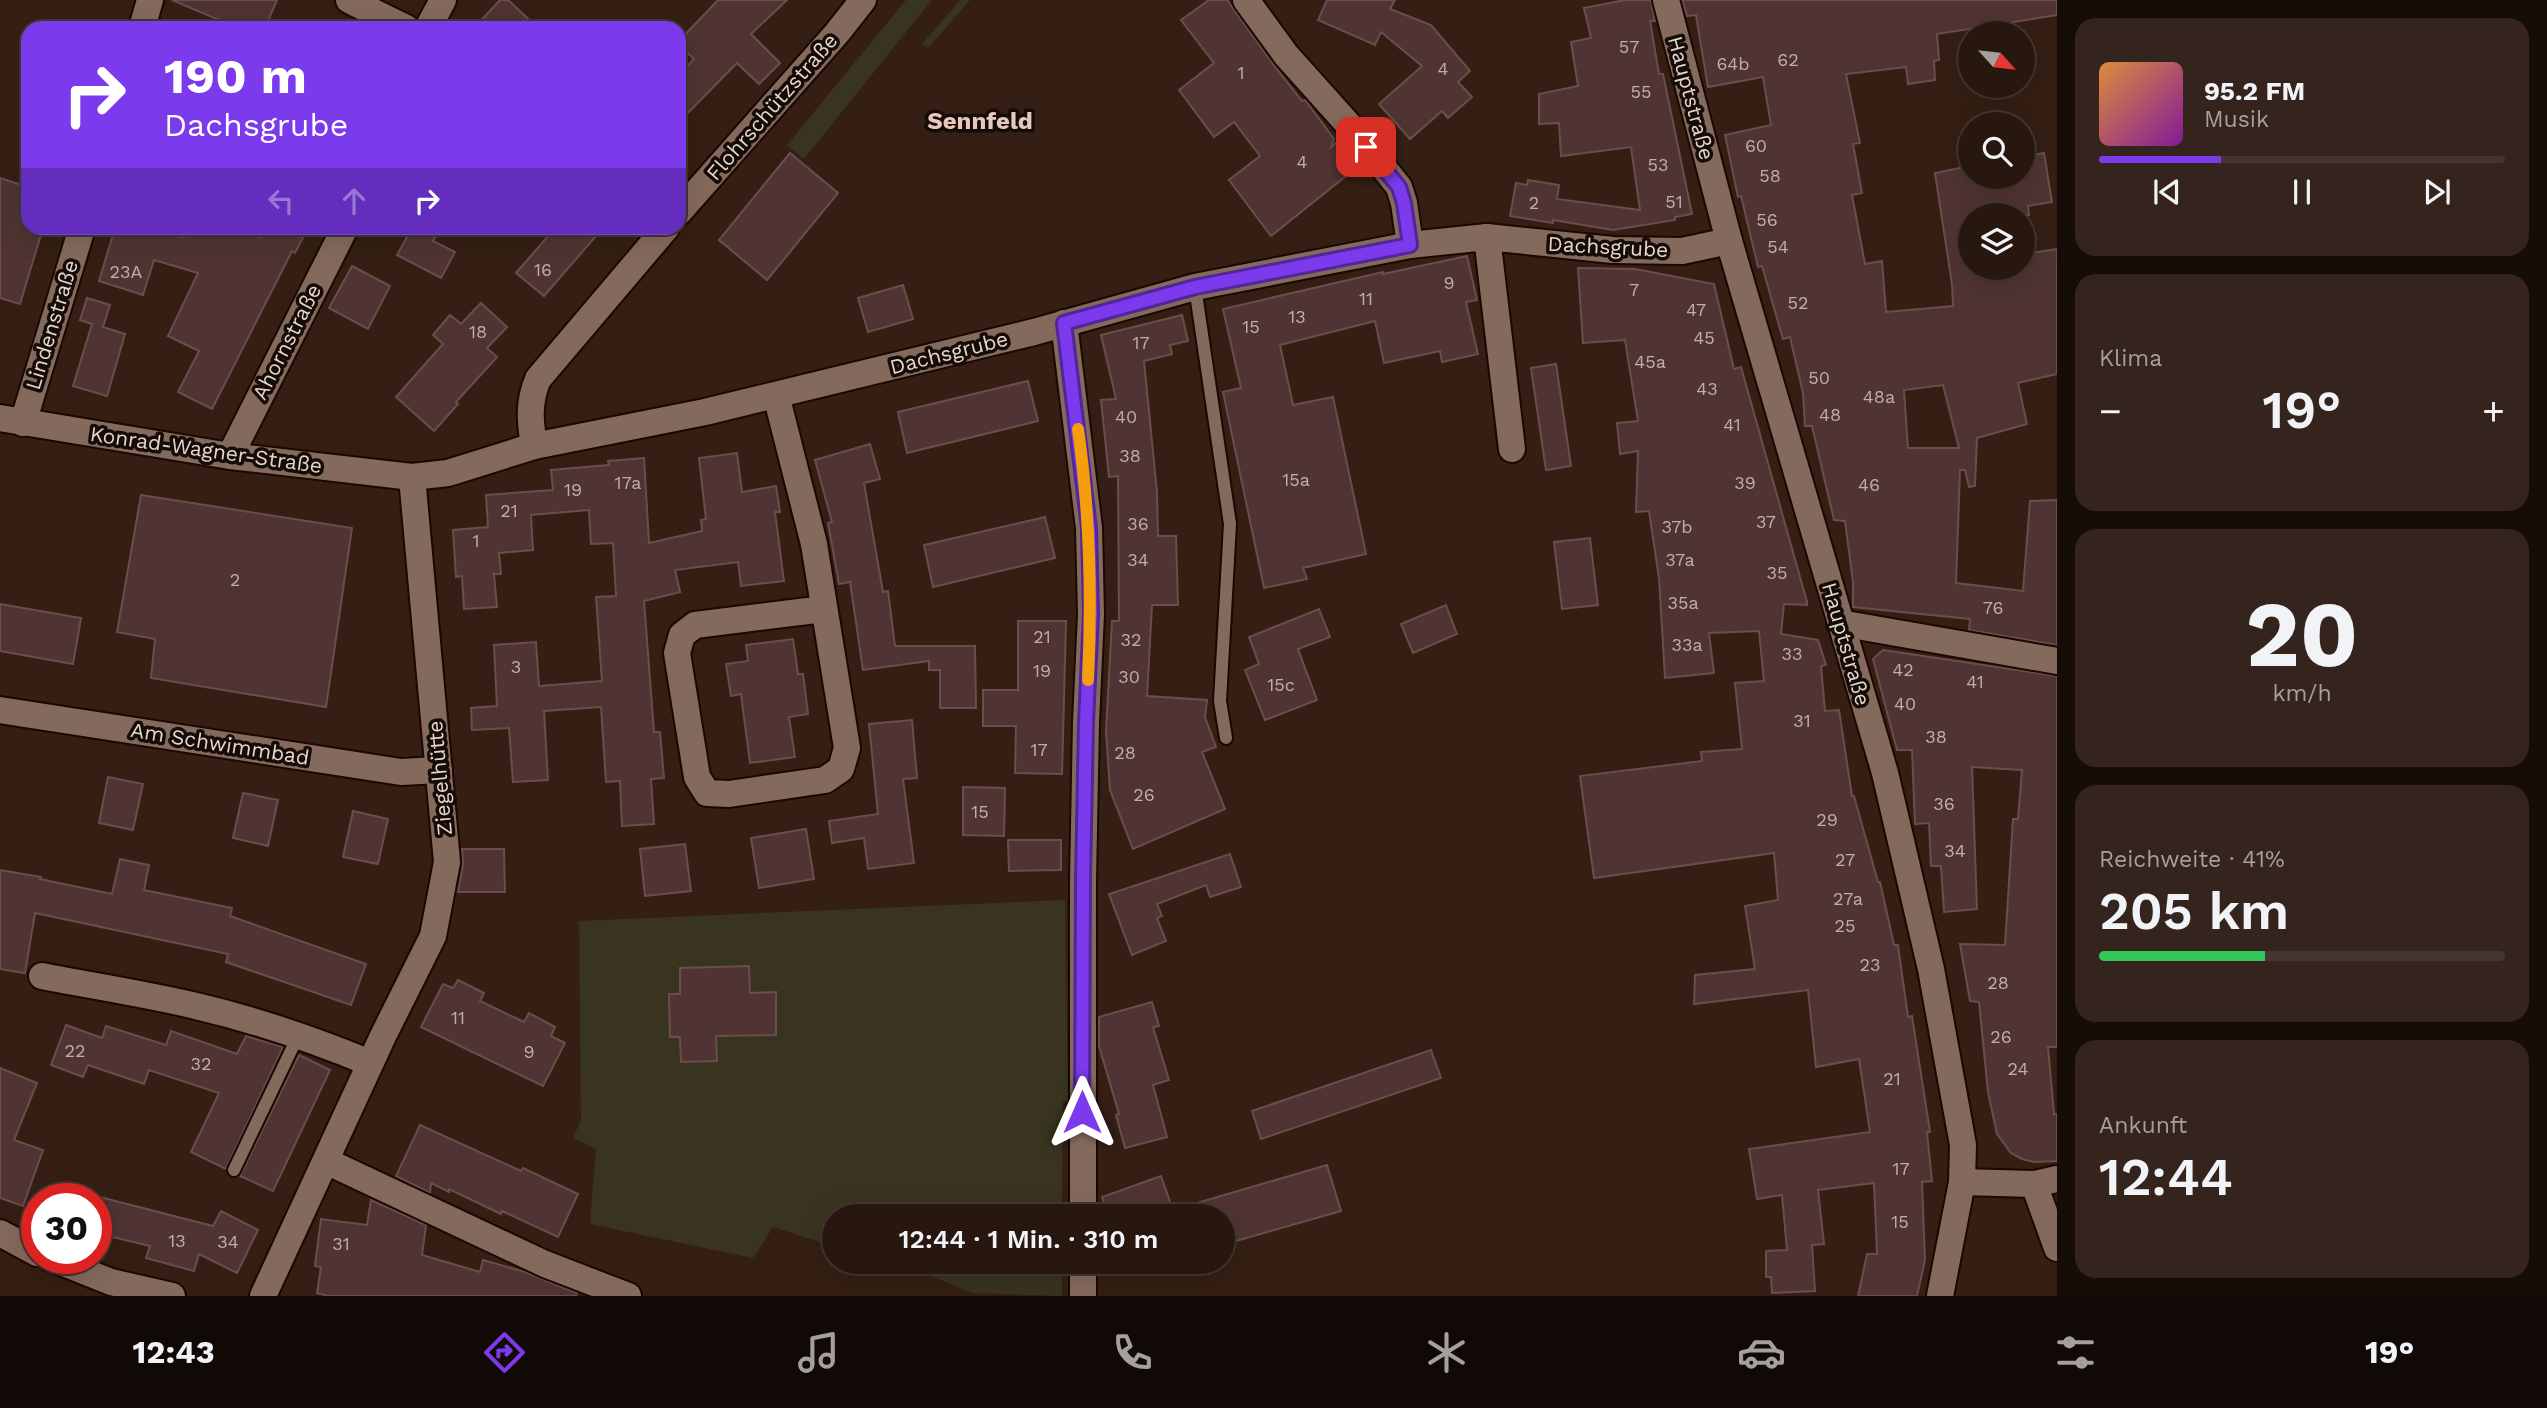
<!DOCTYPE html>
<html lang="de">
<meta charset="utf-8">
<style>
body{margin:0;font-family:"Work Sans",sans-serif;background:#34241d;color:#f1f3f6;height:100vh;display:flex;flex-direction:column;font-size:26px;white-space:nowrap}
*{box-sizing:border-box;margin:0}
p{font-size:23px;color:#a59f9e}
.icon{flex:none;width:38px;height:38px;fill:none;stroke:currentColor;stroke-width:2;stroke-linecap:round;stroke-linejoin:round}
.map{position:relative;flex:1;overflow:hidden}
.drawer{display:flex;flex-direction:column;gap:18px;padding:18px;background:#160d08;width:490px}
.drawer>*{flex:none}
.hud{position:absolute;left:21px;top:21px;width:665px;height:214px;border-radius:21px;box-shadow:0 7px 28px #0002,0 0 0 2px #44362f;background:#7c3aed;color:#fff;overflow:hidden}
.needle{width:46px;rotate:117deg}
.fabs{position:absolute;left:1958px;top:21px;display:grid;gap:14px}
.fabs a{display:grid;place-items:center;width:77px;height:77px;border-radius:50%;background:#28170f;box-shadow:0 7px 28px #0002,0 0 0 2px #44362f;font-size:35px}
.speed{position:absolute;left:21px;top:1183px;display:flex;gap:14px;font-size:35px;font-weight:700;text-align:center}
.speed>*{display:grid;place-content:center;width:91px;height:91px;border-radius:50%;background:#28170f;box-shadow:0 7px 28px #0002,0 0 0 2px #44362f;line-height:1}
.speed .limit{border:10px solid #d22;background:#fff;color:#111}
.pin{position:absolute;display:grid;place-items:center;width:60px;height:60px;color:#fff;margin:-30px;border-radius:14px;box-shadow:0 4px 10px #0006}
.me{position:absolute;width:77px;margin:-38px;rotate:0deg;stroke-linejoin:round;filter:drop-shadow(0 0 5px #0008)}
.turn{display:flex;align-items:center;gap:24px;height:147px;padding:0 28px;font-size:32px}
.turn .icon{width:91px;height:91px;stroke-width:2.5}
.turn b{display:block;font-size:49px;line-height:60px}
.lanes{display:flex;align-items:center;height:66px;padding:0 28px;background:#0003;justify-content:center;gap:35px;direction:ltr}
.lanes .off{opacity:.35}
.big{font-size:52px;font-weight:600;line-height:1.1}
.drawer .card{flex:1;display:flex;flex-direction:column;justify-content:center;gap:10px;min-width:0;padding:0 24px;border-radius:21px;background:#34241d}
.drawer .dial{align-items:center;gap:0}
.dial b{font-size:91px;line-height:1}
.song{display:flex;align-items:center;gap:21px}
.cover{width:84px;height:84px;border-radius:10px;background:linear-gradient(135deg,hsl(30 70% 55%),hsl(290 70% 35%))}
.played{height:7px;border-radius:4px;background:linear-gradient(90deg,#7c3aed 30%,#44362f 30%)}
.keys{display:flex;justify-content:space-around;direction:ltr}
.heat{display:flex;justify-content:space-between;align-items:center;font-size:38px;direction:ltr}
.charge{height:10px;border-radius:5px;background:linear-gradient(90deg,#34c759 41%,#44362f 0)}
.trip{position:absolute;left:822px;top:1204px;width:413px;height:70px;border-radius:35px;background:#28170f;box-shadow:0 7px 28px #0002,0 0 0 2px #44362f;font-weight:600;line-height:70px;text-align:center}
.menu{display:flex;height:112px;justify-content:space-around;align-items:center;background:#100906;color:#a59f9e}
.menu .icon{width:49px;height:49px}
.menu .active{color:#7c3aed}
.menu b{font-size:32px;color:#f1f3f6}
main{display:flex;flex:1;min-height:0}
.map>svg:first-child{display:block}
</style>
<main>
<div class="map">
<svg width="2057" height="1296" viewBox="0 0 2057 1296">
<rect width="100%" height="100%" fill="#351f14"/>
<!-- green -->
<g fill="#383420">
<polygon points="906,0 932,0 804,159 787,145"/>
<polygon points="960,0 970,0 928,48 922,44"/>
<polygon points="1065,900 1068,1101 1063,1102 1062,1216 835,1216 835,1247 773,1227 753,1258 590,1224 596,1149 573,1138 581,1120 579,921"/>
<polygon points="881,1262 1062,1262 1062,1296 972,1293 919,1271"/>
</g>
<!-- building -->
<g fill="#4f3433" stroke="#6b4e4c" stroke-width="2" fill-rule="evenodd">
<polygon points="172,0 277,0 265,28 222,28 224,22"/>
<polygon points="500,0 508,0 538,28 474,28"/>
<polygon points="718,0 787,0 751,34 780,63 759,84 737,63 679,122 679,75 694,59 679,45 679,41"/>
<polygon points="1209,0 1227,0 1273,64 1302,101 1305,100 1334,139 1331,147 1337,142 1356,168 1271,236 1229,180 1260,156 1234,122 1214,137 1179,90 1214,63 1181,20"/>
<polygon points="1327,0 1395,0 1390,9 1431,25 1470,71 1458,82 1472,97 1448,118 1442,111 1410,139 1379,104 1422,66 1381,32 1375,45 1318,20"/>
<polygon points="1625,0 1651,0 1655,21 1650,21 1659,74 1663,74 1692,214 1675,217 1675,220 1613,230 1553,220 1553,223 1510,216 1516,183 1527,185 1528,180 1559,185 1557,199 1640,210 1631,147 1561,156 1559,123 1539,124 1539,94 1578,86 1571,42 1591,38 1584,8"/>
<path d="M1682,0H2057V15L1937,34L1939,60L1934,61L1935,80L1908,84L1906,67L1846,74L1860,143L1853,144L1862,193L1852,195L1865,264L1882,261L1886,312L1953,306L1952,284L1935,173L1970,166V177H2023V157L2044,153L2052,202L2028,206L2029,215H1970V268H2023V254L2057,249V374L2018,383L2027,424L1977,438L1975,486L1969,487L1965,470H1960L1956,583L2023,591L2030,501L2057,500V645L1969,630L1970,619L1853,607V582L1845,521L1834,520L1812,426H1805L1803,393L1790,337L1783,339L1762,266L1758,267L1741,196L1738,197L1725,135L1771,125L1763,77L1708,87L1696,15L1687,16ZM1943,385L1959,448H1908L1904,390Z"/>
<polygon points="790,153 838,193 767,280 719,240"/>
<polygon points="0,178 28,187 28,228 43,228 20,304 0,298"/>
<polygon points="115,228 153,228 184,237 187,228 241,228 260,237 261,235 247,228 308,228 295,253 292,251 212,409 178,392 199,351 168,336 198,273 154,260 143,295 99,281"/>
<polygon points="412,228 440,228 433,241 455,252 441,278 397,255"/>
<polygon points="555,228 603,228 544,296 516,273"/>
<polygon points="1467,256 1477,300 1466,302 1478,354 1442,362 1440,351 1384,363 1375,321 1280,345 1293,405 1333,397 1366,554 1303,568 1307,579 1264,588 1223,392 1241,388 1223,309 1383,272 1383,274"/>
<polygon points="352,266 390,286 368,329 329,308"/>
<polygon points="1578,268 1635,269 1714,284 1734,369 1741,367 1807,602 1807,605 1784,604 1781,634 1818,640 1826,665 1821,666 1825,711 1839,710 1852,796 1854,796 1878,882 1880,882 1894,945 1898,945 1908,1017 1912,1016 1930,1132 1927,1132 1932,1181 1922,1182 1925,1260 1917,1296 1858,1296 1867,1254 1877,1254 1874,1183 1818,1190 1824,1244 1812,1245 1815,1291 1772,1293 1771,1277 1766,1277 1766,1251 1787,1250 1782,1195 1757,1199 1749,1149 1870,1132 1859,1059 1816,1067 1808,990 1694,1004 1695,975 1755,969 1745,906 1778,900 1774,853 1594,878 1580,776 1702,761 1701,752 1742,749 1735,683 1764,681 1759,631 1709,633 1714,673 1665,678 1659,578 1649,511 1636,512 1638,451 1620,454 1617,423 1638,421 1625,340 1583,343"/>
<polygon points="903,285 913,319 868,332 858,298"/>
<polygon points="87,298 110,305 103,327 125,334 107,396 73,386 92,324 80,320"/>
<polygon points="481,303 507,327 487,348 497,357 456,402 458,404 434,431 396,397 443,344 433,335 450,315 461,324"/>
<polygon points="1182,315 1188,341 1170,345 1172,354 1144,361 1157,492 1158,536 1176,536 1178,605 1152,605 1147,696 1207,700 1205,717 1216,747 1202,752 1225,809 1133,849 1110,790 1106,731 1112,621 1119,621 1118,476 1109,477 1101,400 1116,399 1101,335"/>
<polygon points="1556,364 1571,466 1546,470 1531,368"/>
<polygon points="1028,381 1038,421 907,453 898,412"/>
<polygon points="870,444 880,479 864,483 883,592 888,591 895,646 975,646 976,708 940,708 940,670 929,670 929,661 863,670 850,582 839,584 828,523 832,522 815,460"/>
<polygon points="737,453 742,492 776,486 780,512 775,512 784,581 741,586 738,562 675,570 680,592 644,601 654,732 660,732 664,778 651,779 654,824 622,826 620,781 606,782 601,707 544,711 548,780 513,782 509,728 472,730 471,708 497,706 494,645 536,642 539,686 602,681 596,597 616,596 613,543 591,544 589,510 531,515 533,550 499,553 501,574 494,574 497,607 464,609 462,576 456,577 453,530 488,527 486,495 553,490 551,470 609,465 608,461 644,458 649,543 702,531 701,520 706,519 699,458"/>
<polygon points="141,495 352,528 326,707 151,678 155,639 117,632"/>
<polygon points="1045,517 1055,558 933,587 924,545"/>
<polygon points="1590,538 1598,605 1562,609 1554,542"/>
<polygon points="0,604 81,618 73,664 0,651"/>
<polygon points="1446,605 1457,634 1413,653 1401,624"/>
<polygon points="1319,609 1330,637 1298,649 1317,700 1265,720 1245,670 1259,664 1249,637"/>
<polygon points="1018,621 1066,621 1062,774 1015,773 1016,726 983,726 983,690 1018,690"/>
<polygon points="793,639 798,674 803,674 808,714 789,717 795,757 750,763 741,694 731,696 726,664 748,661 746,645"/>
<polygon points="1883,650 2057,676 2057,1047 2048,1047 2054,1114 2057,1114 2057,1161 2034,1162 2022,1159 2011,1153 1997,1134 1988,1092 1979,1002 1970,1001 1960,944 2005,945 2013,819 2018,819 2022,770 1972,767 1977,909 1944,912 1941,866 1931,866 1929,823 1915,824 1912,750 1897,750 1873,659"/>
<polygon points="912,720 917,778 903,779 914,863 868,869 864,838 832,843 829,821 878,814 869,724"/>
<polygon points="108,777 143,784 133,830 99,823"/>
<polygon points="963,787 1005,788 1004,836 963,835"/>
<polygon points="243,793 278,800 268,846 233,838"/>
<polygon points="353,811 388,819 378,864 343,857"/>
<polygon points="806,829 814,879 759,888 751,838"/>
<polygon points="1008,840 1061,840 1061,870 1009,871"/>
<polygon points="685,844 691,891 645,896 640,849"/>
<polygon points="462,849 504,849 505,892 458,892 463,865"/>
<polygon points="1230,854 1241,887 1210,897 1206,885 1157,904 1162,916 1157,918 1166,941 1132,955 1109,894"/>
<polygon points="120,859 149,865 144,890 232,908 230,916 366,964 351,1005 226,962 228,954 35,913 25,973 0,969 0,870 41,877 40,879 112,894"/>
<polygon points="749,966 750,993 776,992 776,1035 716,1036 717,1061 681,1062 680,1037 670,1037 669,994 680,994 680,968"/>
<polygon points="458,980 484,993 480,1001 524,1022 529,1013 555,1027 551,1036 565,1043 543,1086 421,1027 443,984 453,988"/>
<polygon points="1152,1002 1159,1026 1153,1027 1169,1080 1153,1085 1167,1137 1125,1148 1116,1115 1119,1114 1099,1046 1099,1017"/>
<polygon points="66,1025 102,1038 106,1026 166,1045 171,1031 237,1054 246,1036 283,1047 226,1169 191,1152 219,1093 149,1070 144,1084 88,1065 83,1077 51,1065"/>
<polygon points="1431,1050 1441,1078 1261,1139 1252,1111"/>
<polygon points="299,1055 330,1070 273,1191 240,1176"/>
<polygon points="0,1068 37,1083 14,1140 43,1150 23,1206 0,1198"/>
<polygon points="420,1125 521,1171 523,1168 578,1194 558,1237 502,1211 501,1214 449,1189 449,1192 431,1183 430,1193 396,1176"/>
<polygon points="1327,1165 1341,1211 1229,1243 1223,1216 1109,1216 1102,1197 1161,1176 1173,1210"/>
<polygon points="96,1196 213,1226 221,1211 258,1230 237,1273 199,1254 194,1271 146,1258 150,1246 96,1233"/>
<polygon points="371,1200 426,1225 422,1255 480,1272 483,1260 525,1272 577,1293 576,1296 328,1296 317,1293 321,1267 315,1266 321,1219 367,1225"/>
</g>
<g fill="none" stroke-linecap="round" stroke-linejoin="round">
<defs>
<g id="service">
<polyline points="1195,287 1230,524 1220,701 1226,738"/>
<polyline points="234,1170 298,1036"/>
</g>
<g id="minor">
<polyline points="349,0 406,28"/>
<polyline points="1246,0 1286,55 1355,132 1399,187 1404,203 1410,245"/>
<polyline points="1666,0 1729,241 1885,773 1931,969 1963,1145 1962,1182 1940,1296"/>
<polyline points="142,28 150,0"/>
<polyline points="428,28 443,0"/>
<polyline points="679,212 837,33 863,0"/>
<polyline points="1487,237 1512,449"/>
<polyline points="1064,323 1089,528 1091,614 1086,722 1083,881 1083,1216"/>
<polyline points="776,395 814,544 847,748 841,769 825,780 729,794 707,793 697,777 677,653 682,635 695,625 824,609"/>
<polyline points="0,418 230,456 412,477 448,473 534,446 705,412 1034,332 1195,287 1410,245 1487,237 1613,250 1682,251 1729,241"/>
<polyline points="23,423 82,228"/>
<path d="M534,446C530,421 528,403 538,379L666,228"/>
<polyline points="230,456 345,228"/>
<polyline points="1840,623 2057,661"/>
<polyline points="0,710 401,772 439,770"/>
<path d="M42,976C93,986 145,994 196,1006C256,1020 314,1040 370,1063"/>
<polyline points="326,1161 545,1264 628,1296"/>
<polyline points="1962,1182 2034,1184 2057,1179"/>
<polyline points="2034,1184 2057,1248"/>
<polyline points="0,1233 37,1253"/>
<polyline points="51,1258 111,1282 172,1296"/>
<polyline points="1083,1262 1083,1296"/>
<polyline points="263,1296 383,1036 433,936 447,862 412,477"/>
</g>
</defs>
<!-- service casing -->
<use href="#service" stroke="#1c0801" stroke-width="16"/>
<!-- minor casing -->
<use href="#minor" stroke="#1c0801" stroke-width="30"/>
<!-- service -->
<use href="#service" stroke="#846a5c" stroke-width="12"/>
<!-- minor -->
<use href="#minor" stroke="#846a5c" stroke-width="26"/>
</g>
<g fill="none" stroke-linecap="round" stroke-linejoin="round">
<defs>
<polyline id="route" points="1082,1112 1083,881 1086,722 1091,614 1089,528 1064,323 1195,287 1410,245 1404,203 1399,187 1366,147"/>
</defs>
<!-- route casing -->
<use href="#route" stroke="#51269a" stroke-width="18"/>
<!-- route -->
<use href="#route" stroke="#7c3aed" stroke-width="12"/>
<!-- slow -->
<path stroke="#f59e0b" stroke-width="12" d="M1078,429C1090,513 1092,595 1088,680"/>
</g>
<g text-anchor="middle" stroke-width="7" stroke-linejoin="round" paint-order="stroke">
<!-- number labels -->
<g font-size="18" fill="#c0aea7">
<text x="1629" y="53">57</text>
<text x="1788" y="66">62</text>
<text x="1733" y="70">64b</text>
<text x="1443" y="75">4</text>
<text x="1241" y="79">1</text>
<text x="1641" y="98">55</text>
<text x="1756" y="152">60</text>
<text x="1302" y="168">4</text>
<text x="1658" y="171">53</text>
<text x="1770" y="182">58</text>
<text x="1674" y="208">51</text>
<text x="1534" y="209">2</text>
<text x="1767" y="226">56</text>
<text x="1778" y="253">54</text>
<text x="543" y="276">16</text>
<text x="126" y="278">23A</text>
<text x="1449" y="289">9</text>
<text x="1634" y="296">7</text>
<text x="1366" y="305">11</text>
<text x="1798" y="309">52</text>
<text x="1696" y="316">47</text>
<text x="1297" y="323">13</text>
<text x="1251" y="333">15</text>
<text x="478" y="338">18</text>
<text x="1704" y="344">45</text>
<text x="1141" y="349">17</text>
<text x="1650" y="368">45a</text>
<text x="1819" y="384">50</text>
<text x="1707" y="395">43</text>
<text x="1879" y="403">48a</text>
<text x="1830" y="421">48</text>
<text x="1126" y="423">40</text>
<text x="1732" y="431">41</text>
<text x="1130" y="462">38</text>
<text x="1296" y="486">15a</text>
<text x="628" y="489">17a</text>
<text x="1745" y="489">39</text>
<text x="1869" y="491">46</text>
<text x="573" y="496">19</text>
<text x="509" y="517">21</text>
<text x="1766" y="528">37</text>
<text x="1138" y="530">36</text>
<text x="1677" y="533">37b</text>
<text x="476" y="547">1</text>
<text x="1138" y="566">34</text>
<text x="1680" y="566">37a</text>
<text x="1777" y="579">35</text>
<text x="235" y="586">2</text>
<text x="1683" y="609">35a</text>
<text x="1993" y="614">76</text>
<text x="1042" y="643">21</text>
<text x="1131" y="646">32</text>
<text x="1687" y="651">33a</text>
<text x="1792" y="660">33</text>
<text x="516" y="673">3</text>
<text x="1903" y="676">42</text>
<text x="1042" y="677">19</text>
<text x="1129" y="683">30</text>
<text x="1975" y="688">41</text>
<text x="1281" y="691">15c</text>
<text x="1905" y="710">40</text>
<text x="1802" y="727">31</text>
<text x="1936" y="743">38</text>
<text x="1039" y="756">17</text>
<text x="1125" y="759">28</text>
<text x="1144" y="801">26</text>
<text x="1944" y="810">36</text>
<text x="980" y="818">15</text>
<text x="1827" y="826">29</text>
<text x="1955" y="857">34</text>
<text x="1845" y="866">27</text>
<text x="1848" y="905">27a</text>
<text x="1845" y="932">25</text>
<text x="1870" y="971">23</text>
<text x="1998" y="989">28</text>
<text x="458" y="1024">11</text>
<text x="2001" y="1043">26</text>
<text x="75" y="1057">22</text>
<text x="529" y="1058">9</text>
<text x="201" y="1070">32</text>
<text x="2018" y="1075">24</text>
<text x="1892" y="1085">21</text>
<text x="1901" y="1175">17</text>
<text x="1900" y="1228">15</text>
<text x="177" y="1247">13</text>
<text x="228" y="1248">34</text>
<text x="341" y="1250">31</text>
</g>
<!-- street labels -->
<g font-size="21" fill="#e5d6ce" stroke="#160c07">
<text transform="translate(1691 98) rotate(75)" y="7">Hauptstraße</text>
<text transform="translate(772 107) rotate(-49)" y="7">Flohrschützstraße</text>
<text transform="translate(1608 247) rotate(3)" y="7">Dachsgrube</text>
<text transform="translate(52 325) rotate(-73)" y="7">Lindenstraße</text>
<text transform="translate(287 342) rotate(-63)" y="7">Ahornstraße</text>
<text transform="translate(949 353) rotate(-14)" y="7">Dachsgrube</text>
<text transform="translate(206 450) rotate(8)" y="7">Konrad-Wagner-Straße</text>
<text transform="translate(1846 644) rotate(74)" y="7">Hauptstraße</text>
<text transform="translate(220 744) rotate(9)" y="7">Am Schwimmbad</text>
<text transform="translate(440 778) rotate(-95)" y="7">Ziegelhütte</text>
</g>
<!-- quarter labels -->
<g font-size="24" font-weight="bold" fill="#e7c8ba" stroke="#160c07">
<text x="980" y="129">Sennfeld</text>
</g>
</g>
</svg>
<div class="fabs">
<a><svg class="needle" viewBox="-14 -14 28 28"><path d="M0-13l5 13h-10z" fill="#e53935"/><path d="M0 13l5-13h-10z" fill="#a59f9e"/></svg></a>
<a><svg class="icon" aria-label="search" viewBox="0 0 24 24"><circle cx="10" cy="10" r="6"/><path d="M15 15l6 6"/></svg></a>
<a><svg class="icon" aria-label="layers" viewBox="0 0 24 24"><path d="M12 4l9 5-9 5-9-5zM3 14l9 5 9-5"/></svg></a>
</div>
<div class="speed"><div class="limit">30</div></div>
<div class="pin" style="left:1366px;top:147px;background:#d93025"><svg class="icon" aria-label="arrive" viewBox="0 0 24 24"><path d="M6 21V4h12l-3 4 3 4H6"/></svg></div>
<svg class="me" style="left:1082px;top:1112px" viewBox="-20 -20 40 40"><path d="M0-17L14 15 0 8-14 15z" fill="#7c3aed" stroke="#fff" stroke-width="4"/></svg>
<div class="trip">12:44 · 1 Min. · 310 m</div>
<div class="hud">
<div class="turn"><svg class="icon" aria-label="right" viewBox="0 0 24 24"><path d="M7 20v-9h11M14 6l5 5-5 5"/></svg><div><b>190 m</b>Dachsgrube</div></div>
<div class="lanes"><svg class="icon off" aria-label="left" viewBox="0 0 24 24"><path d="M17 20v-9H6M10 6l-5 5 5 5"/></svg><svg class="icon off" aria-label="ahead" viewBox="0 0 24 24"><path d="M12 20V5M6 11l6-6 6 6"/></svg><svg class="icon" aria-label="right" viewBox="0 0 24 24"><path d="M7 20v-9h11M14 6l5 5-5 5"/></svg></div>
</div>
</div>
<section class="drawer">
<div class="card">
<div class="song"><i class="cover"></i><div><b>95.2 FM</b><p>Musik</p></div></div>
<div class="played"></div>
<div class="keys"><svg class="icon" aria-label="previous" viewBox="0 0 24 24"><path d="M18 5L8 12l10 7zM5 5v14"/></svg><svg class="icon" aria-label="pause" viewBox="0 0 24 24"><path d="M8 5v14M16 5v14"/></svg><svg class="icon" aria-label="next" viewBox="0 0 24 24"><path d="M6 5l10 7-10 7zM19 5v14"/></svg></div>
</div>
<div class="card"><p>Klima</p>
<div class="heat"><a>−</a><b class="big">19°</b><a>+</a></div>
</div>
<div class="card dial"><b>20</b><p>km/h</p></div>
<div class="card"><p>Reichweite · 41%</p><b class="big">205 km</b><div class="charge"></div></div>
<div class="card"><p>Ankunft</p><b class="big">12:44</b></div>
</section>
</main>
<nav class="menu">
<b>12:43</b>
<svg class="icon active" aria-label="directions" viewBox="0 0 24 24"><path d="M12 3l9 9-9 9-9-9zM9 14v-3h6M13 9l2 2-2 2"/></svg>
<svg class="icon" aria-label="music" viewBox="0 0 24 24"><path d="M9 18V5l10-2v13"/><circle cx="6" cy="18" r="3"/><circle cx="16" cy="16" r="3"/></svg>
<svg class="icon" aria-label="phone" viewBox="0 0 24 24"><path d="M5 4h4l2 5-3 2q2 4 5 5l2-3 5 2v4C11 20 4 13 5 4z"/></svg>
<svg class="icon" aria-label="climate" viewBox="0 0 24 24"><path d="M12 3v18M4 7l16 10M4 17L20 7"/></svg>
<svg class="icon" aria-label="car" viewBox="0 0 24 24"><path d="M5 17H2v-5l4-1 3-4h7l3 4 3 1v5h-3M9 17h6M6 11h13"/><circle cx="7" cy="17" r="2"/><circle cx="17" cy="17" r="2"/></svg>
<svg class="icon" aria-label="filters" viewBox="0 0 24 24"><path d="M4 7h16M4 17h16"/><circle cx="9" cy="7" r="2"/><circle cx="15" cy="17" r="2"/></svg>
<b>19°</b>
</nav>
